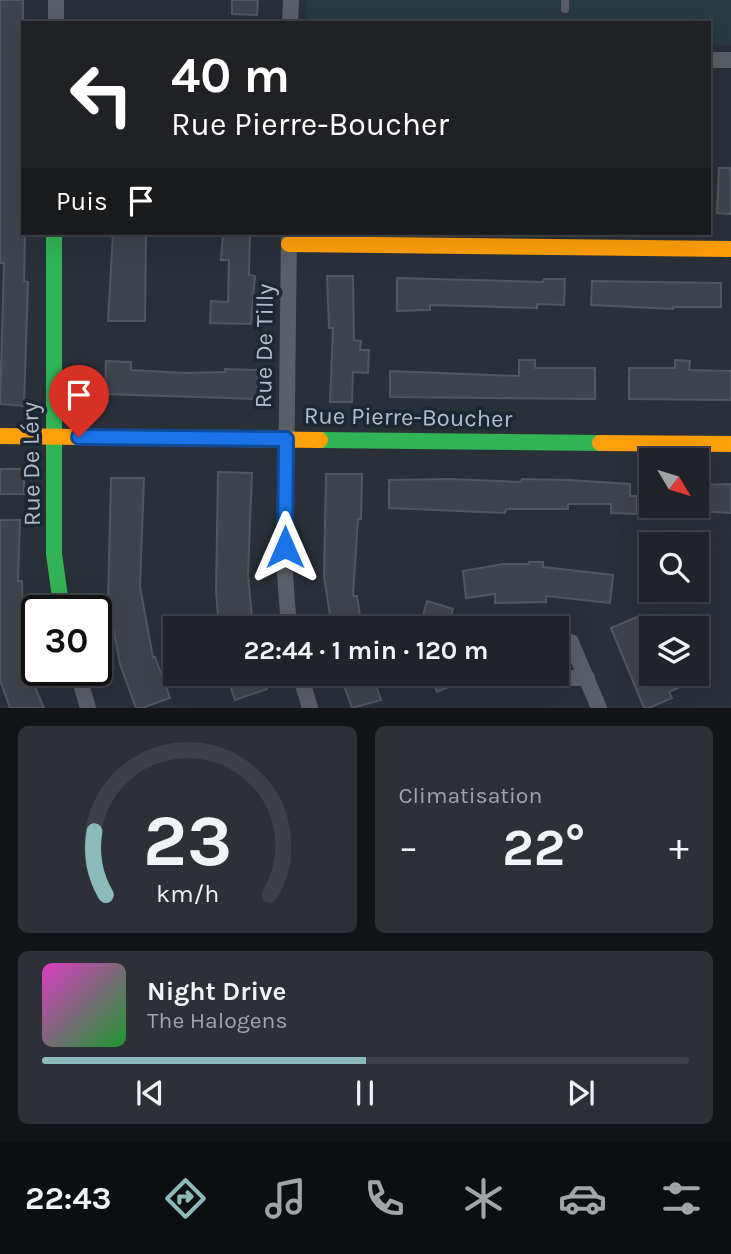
<!DOCTYPE html>
<html lang="fr">
<meta charset="utf-8">
<style>
body{margin:0;font-family:Karla,sans-serif;background:#2d3036;color:#f1f3f6;height:100vh;display:flex;flex-direction:column;font-size:26px;white-space:nowrap}
*{box-sizing:border-box;margin:0}
p{font-size:23px;color:#a2a4a8}
.icon{flex:none;width:38px;height:38px;fill:none;stroke:currentColor;stroke-width:2;stroke-linecap:round;stroke-linejoin:round}
.map{position:relative;height:708px;overflow:hidden}
.side{display:flex;flex-direction:column;gap:18px;padding:18px;background:#121417;flex:1}
.side>*{flex:none}
.banner{position:absolute;left:21px;top:21px;width:690px;height:214px;border-radius:0px;box-shadow:0 7px 28px #0002,0 0 0 2px #3d4147;background:#202124;color:#fff;overflow:hidden}
.needle{width:46px;rotate:128deg}
.tools{position:absolute;left:639px;top:448px;display:grid;gap:14px}
.tools a{display:grid;place-items:center;width:70px;height:70px;border-radius:0px;background:#20242a;box-shadow:0 7px 28px #0002,0 0 0 2px #3d4147;font-size:35px}
.speed{position:absolute;left:21px;top:595px;display:flex;gap:14px;font-size:35px;font-weight:700;text-align:center}
.speed>*{display:grid;place-content:center;width:91px;height:91px;border-radius:50%;background:#20242a;box-shadow:0 7px 28px #0002,0 0 0 2px #3d4147;line-height:1}
.speed .limit{border:4px solid #111;border-radius:10px;background:#fff;color:#111}
.pin{position:absolute;display:grid;place-items:center;width:60px;height:60px;color:#fff;margin:-72px -30px;border-radius:50% 50% 50% 0;rotate:-45deg;box-shadow:0 0 7px #0007}
.pin .icon{rotate:45deg}
.me{position:absolute;width:77px;margin:-38px;rotate:0deg;stroke-linejoin:round;filter:drop-shadow(0 0 5px #0008)}
.turn{display:flex;align-items:center;gap:24px;height:147px;padding:0 35px;font-size:32px}
.turn .icon{width:91px;height:91px;stroke-width:2.5}
.turn b{display:block;font-size:49px;line-height:60px}
.then{display:flex;align-items:center;height:66px;padding:0 35px;background:#0003;gap:14px;font-size:26px}
.big{font-size:52px;font-weight:700;line-height:1.1}
.side .tile{flex:1;display:flex;flex-direction:column;justify-content:center;gap:10px;min-width:0;padding:0 24px;border-radius:10px;background:#2d3036}
.side .dial{align-items:center;gap:0}
.dial svg{height:182px;overflow:visible;fill:none;stroke:#3d4147;stroke-width:7;stroke-linecap:round;text-anchor:middle}
.dial text{fill:#f1f3f6;stroke:none}
.song{display:flex;align-items:center;gap:21px}
.cover{width:84px;height:84px;border-radius:10px;background:linear-gradient(135deg,hsl(310 70% 55%),hsl(130 70% 35%))}
.played{height:7px;border-radius:4px;background:linear-gradient(90deg,#8bbbb9 50%,#3d4147 50%)}
.keys{display:flex;justify-content:space-around;direction:ltr}
.heat{display:flex;justify-content:space-between;align-items:center;font-size:38px;direction:ltr}
.side .tiles{flex:1;display:grid;gap:18px;grid-template-columns:1fr 1fr}
.tile:last-child{grid-column:span 2}
.trip{position:absolute;left:163px;top:616px;width:406px;height:70px;border-radius:0px;background:#20242a;box-shadow:0 7px 28px #0002,0 0 0 2px #3d4147;font-weight:700;line-height:70px;text-align:center}
.dock{display:flex;height:112px;justify-content:space-around;align-items:center;background:#0d0e11;color:#a2a4a8}
.dock .icon{width:49px;height:49px}
.dock .active{color:#8bbbb9}
.dock b{font-size:32px;color:#f1f3f6}
.map>svg:first-child{display:block}
</style>
<div class="map">
<svg width="731" height="708" viewBox="0 0 731 708">
<rect width="100%" height="100%" fill="#2a3038"/>
<!-- green -->
<polygon fill="#273a3e" points="306,0 731,0 731,45 709,45 709,23 306,23"/>
<!-- building -->
<g fill="#3f444c" stroke="#52575f" stroke-width="2">
<polygon points="0,0 23,0 21,221 25,233 24,281 28,282 24,406 0,404 4,263 0,263"/>
<polygon points="232,0 258,0 257,15 232,14"/>
<polygon points="719,168 731,168 731,214 717,213"/>
<polygon points="113,233 146,233 145,321 108,321"/>
<polygon points="223,233 250,233 249,275 255,276 251,324 210,323 211,301 228,302 229,260 221,260"/>
<polygon points="327,276 353,276 354,340 361,341 360,350 369,350 368,373 353,372 352,402 330,402 333,328 329,328"/>
<polygon points="397,278 543,282 544,279 565,279 564,305 537,304 537,308 430,305 430,310 397,311"/>
<polygon points="592,281 721,283 721,307 673,307 673,309 591,305"/>
<polygon points="519,360 535,360 535,368 595,368 595,399 390,397 390,371 519,376"/>
<polygon points="675,360 690,361 689,370 731,371 731,400 629,399 629,368 675,368"/>
<polygon points="106,361 131,362 131,370 186,373 225,372 225,369 258,370 257,399 105,394"/>
<rect x="0" y="469" width="24" height="25"/>
<polygon points="218,472 252,473 248,575 253,628 219,628 216,591"/>
<polygon points="326,474 362,474 361,519 358,519 353,596 357,596 362,628 332,628 324,577"/>
<polygon points="111,478 144,478 140,587 153,657 155,657 170,698 142,708 136,708 120,664 108,600"/>
<polygon points="450,479 521,482 522,479 569,480 630,484 630,496 637,496 637,514 611,513 611,504 568,504 568,509 506,509 505,513 389,508 389,480"/>
<polygon points="731,484 731,513 696,511 696,485"/>
<polygon points="0,520 20,520 18,581 22,581 23,631 39,678 32,680 44,708 10,708 0,680"/>
<polygon points="529,562 543,562 543,567 613,575 610,603 546,596 546,602 495,603 495,594 466,598 463,571 503,564 529,564"/>
<polygon points="427,601 453,609 448,628 421,623"/>
<polygon points="639,616 651,645 651,682 672,674 678,688 669,692 672,698 649,708 644,708 611,628"/>
<polygon points="226,674 262,674 267,689 235,700"/>
<polygon points="340,674 372,674 381,700 352,708"/>
<polygon points="429,674 478,674 437,692"/>
</g>
<g fill="none" stroke-linecap="round" stroke-linejoin="round">
<!-- lane -->
<polyline stroke="#5a5e66" stroke-width="8" points="565,0 565,9"/>
<!-- street -->
<g stroke="#5a5e66" stroke-width="16">
<polyline points="56,23 56,0"/>
<polyline points="290,23 291,0"/>
<polyline points="709,60 731,60"/>
<polyline points="289,235 285,574 289,628"/>
<polyline points="556,639 571,642 599,708"/>
<polyline points="77,670 88,708"/>
<polyline points="300,674 310,708"/>
<polyline points="505,674 515,678 587,678"/>
</g>
<!-- fast -->
<g stroke="#30b455" stroke-width="16">
<polyline points="54,233 54,554 62,611"/>
<polyline points="320,440 600,443"/>
</g>
<!-- slow -->
<g stroke="#ff9f0a" stroke-width="16">
<polyline points="289,244 731,249"/>
<polyline points="0,436 320,440"/>
<polyline points="600,443 731,444"/>
</g>
</g>
<g fill="none" stroke-linecap="round" stroke-linejoin="round">
<defs>
<polyline id="route" points="79,437 286,439 285,547"/>
</defs>
<!-- route casing -->
<use href="#route" stroke="#114b97" stroke-width="18"/>
<!-- route -->
<use href="#route" stroke="#1a73e8" stroke-width="12"/>
</g>
<g text-anchor="middle" stroke-width="7" stroke-linejoin="round" paint-order="stroke">
<!-- street labels -->
<g font-size="24" fill="#b4bcc9" stroke="#1d2633">
<text transform="translate(264 346) rotate(-89)" y="8">Rue De Tilly</text>
<text transform="translate(408 417) rotate(1)" y="8">Rue Pierre-Boucher</text>
<text transform="translate(31 464) rotate(-91)" y="8">Rue De Léry</text>
</g>
</g>
</svg>
<div class="tools">
<a><svg class="needle" viewBox="-14 -14 28 28"><path d="M0-13l5 13h-10z" fill="#e53935"/><path d="M0 13l5-13h-10z" fill="#a2a4a8"/></svg></a>
<a><svg class="icon" aria-label="search" viewBox="0 0 24 24"><circle cx="10" cy="10" r="6"/><path d="M15 15l6 6"/></svg></a>
<a><svg class="icon" aria-label="layers" viewBox="0 0 24 24"><path d="M12 4l9 5-9 5-9-5zM3 14l9 5 9-5"/></svg></a>
</div>
<div class="speed"><div class="limit">30</div></div>
<div class="pin" style="left:79px;top:437px;background:#d93025"><svg class="icon" aria-label="arrive" viewBox="0 0 24 24"><path d="M6 21V4h12l-3 4 3 4H6"/></svg></div>
<svg class="me" style="left:285px;top:547px" viewBox="-20 -20 40 40"><path d="M0-17L14 15 0 8-14 15z" fill="#1a73e8" stroke="#fff" stroke-width="4"/></svg>
<div class="trip">22:44 · 1 min · 120 m</div>
<div class="banner">
<div class="turn"><svg class="icon" aria-label="left" viewBox="0 0 24 24"><path d="M17 20v-9H6M10 6l-5 5 5 5"/></svg><div><b>40 m</b>Rue Pierre-Boucher</div></div>
<div class="then">Puis<svg class="icon" aria-label="arrive" viewBox="0 0 24 24"><path d="M6 21V4h12l-3 4 3 4H6"/></svg></div>
</div>
</div>
<section class="side">
<div class="tiles">
<div class="tile dial"><svg viewBox="0 0 100 80">
<path d="M14 69A42 42 0 1 1 86 69"/>
<path d="M14 69A42 42 0 0 1 9 41" stroke="#8bbbb9"/>
<text x="50" y="56" font-size="32" font-weight="700">23</text>
<text x="50" y="72" font-size="11">km/h</text>
</svg></div>
<div class="tile"><p>Climatisation</p>
<div class="heat"><a>−</a><b class="big">22°</b><a>+</a></div>
</div>
<div class="tile">
<div class="song"><i class="cover"></i><div><b>Night Drive</b><p>The Halogens</p></div></div>
<div class="played"></div>
<div class="keys"><svg class="icon" aria-label="previous" viewBox="0 0 24 24"><path d="M18 5L8 12l10 7zM5 5v14"/></svg><svg class="icon" aria-label="pause" viewBox="0 0 24 24"><path d="M8 5v14M16 5v14"/></svg><svg class="icon" aria-label="next" viewBox="0 0 24 24"><path d="M6 5l10 7-10 7zM19 5v14"/></svg></div>
</div>
</div>
</section>
<nav class="dock">
<b>22:43</b>
<svg class="icon active" aria-label="directions" viewBox="0 0 24 24"><path d="M12 3l9 9-9 9-9-9zM9 14v-3h6M13 9l2 2-2 2"/></svg>
<svg class="icon" aria-label="music" viewBox="0 0 24 24"><path d="M9 18V5l10-2v13"/><circle cx="6" cy="18" r="3"/><circle cx="16" cy="16" r="3"/></svg>
<svg class="icon" aria-label="phone" viewBox="0 0 24 24"><path d="M5 4h4l2 5-3 2q2 4 5 5l2-3 5 2v4C11 20 4 13 5 4z"/></svg>
<svg class="icon" aria-label="climate" viewBox="0 0 24 24"><path d="M12 3v18M4 7l16 10M4 17L20 7"/></svg>
<svg class="icon" aria-label="car" viewBox="0 0 24 24"><path d="M5 17H2v-5l4-1 3-4h7l3 4 3 1v5h-3M9 17h6M6 11h13"/><circle cx="7" cy="17" r="2"/><circle cx="17" cy="17" r="2"/></svg>
<svg class="icon" aria-label="filters" viewBox="0 0 24 24"><path d="M4 7h16M4 17h16"/><circle cx="9" cy="7" r="2"/><circle cx="15" cy="17" r="2"/></svg>
</nav>
